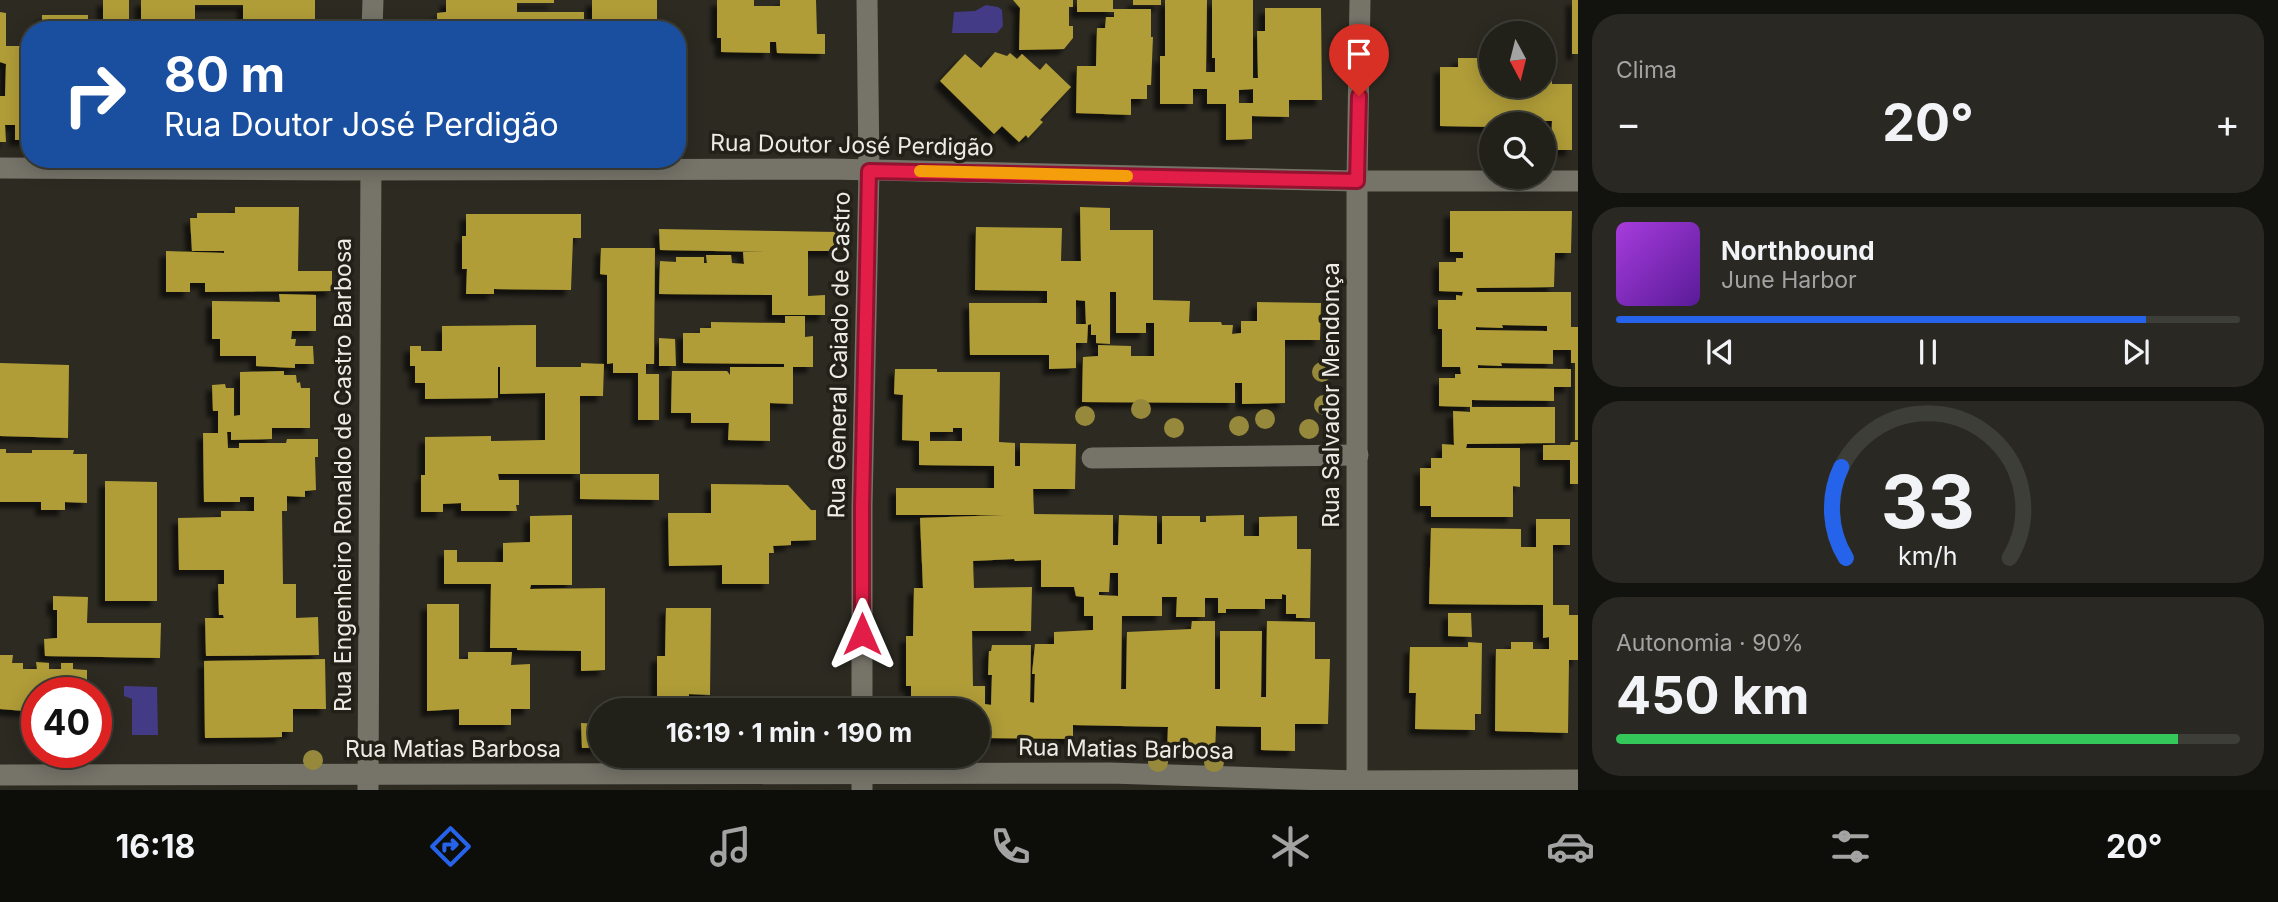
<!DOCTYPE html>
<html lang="pt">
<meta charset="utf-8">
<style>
body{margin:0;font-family:Inter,sans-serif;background:#292822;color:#f1f3f6;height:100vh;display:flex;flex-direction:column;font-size:26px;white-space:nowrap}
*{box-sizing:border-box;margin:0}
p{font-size:23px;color:#a2a3a2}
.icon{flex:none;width:38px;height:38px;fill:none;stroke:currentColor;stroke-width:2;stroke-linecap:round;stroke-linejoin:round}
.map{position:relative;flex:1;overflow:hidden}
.panel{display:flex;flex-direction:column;gap:14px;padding:14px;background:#12120e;width:700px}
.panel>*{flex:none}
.banner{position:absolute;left:21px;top:21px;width:665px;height:147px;border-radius:28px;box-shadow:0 4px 18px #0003,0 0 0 2px #3e3e38;background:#1a4fa0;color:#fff;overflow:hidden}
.needle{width:46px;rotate:173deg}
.tools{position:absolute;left:1479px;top:21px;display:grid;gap:14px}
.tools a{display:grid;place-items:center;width:77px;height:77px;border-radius:50%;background:#212019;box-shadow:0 4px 18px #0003,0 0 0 2px #3e3e38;font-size:35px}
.speed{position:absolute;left:21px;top:677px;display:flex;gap:14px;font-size:35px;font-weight:700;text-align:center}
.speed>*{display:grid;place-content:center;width:91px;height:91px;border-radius:50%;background:#212019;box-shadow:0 4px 18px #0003,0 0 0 2px #3e3e38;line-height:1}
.speed .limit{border:10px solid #d22;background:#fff;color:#111}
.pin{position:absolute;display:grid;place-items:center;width:60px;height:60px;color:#fff;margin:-72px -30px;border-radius:50% 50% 50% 0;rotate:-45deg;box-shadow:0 0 7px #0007}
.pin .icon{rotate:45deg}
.me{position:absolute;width:77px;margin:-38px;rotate:0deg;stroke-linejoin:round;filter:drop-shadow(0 0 5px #0008)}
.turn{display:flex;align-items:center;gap:24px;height:147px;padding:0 28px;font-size:32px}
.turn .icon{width:91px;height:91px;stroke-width:2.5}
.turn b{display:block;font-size:49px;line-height:60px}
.big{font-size:52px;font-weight:700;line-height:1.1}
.panel .tile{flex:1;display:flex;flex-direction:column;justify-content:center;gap:10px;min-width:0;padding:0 24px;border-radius:28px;background:#292822}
.panel .dial{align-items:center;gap:0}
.dial svg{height:182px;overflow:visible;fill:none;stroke:#3e3e38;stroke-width:7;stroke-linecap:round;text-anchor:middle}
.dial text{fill:#f1f3f6;stroke:none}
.song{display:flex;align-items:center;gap:21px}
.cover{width:84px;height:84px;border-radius:10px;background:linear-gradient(135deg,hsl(280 70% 55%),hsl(270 70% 35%))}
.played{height:7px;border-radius:4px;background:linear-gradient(90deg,#2563eb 85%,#3e3e38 85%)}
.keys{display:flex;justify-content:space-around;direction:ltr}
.heat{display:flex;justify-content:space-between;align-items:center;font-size:38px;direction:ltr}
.charge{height:10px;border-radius:5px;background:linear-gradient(90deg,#34c759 90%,#3e3e38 0)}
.trip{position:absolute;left:588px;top:698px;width:402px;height:70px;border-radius:35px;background:#212019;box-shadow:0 4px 18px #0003,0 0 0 2px #3e3e38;font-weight:700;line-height:70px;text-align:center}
.dock{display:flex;height:112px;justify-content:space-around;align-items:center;background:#0d0d0a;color:#a2a3a2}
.dock .icon{width:49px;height:49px}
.dock .current{color:#2563eb}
.dock b{font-size:32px;color:#f1f3f6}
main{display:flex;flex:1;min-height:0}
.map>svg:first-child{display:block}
</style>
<main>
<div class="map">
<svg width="1578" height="790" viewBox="0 0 1578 790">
<defs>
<filter id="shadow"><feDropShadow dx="-6" dy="6" stdDeviation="2" flood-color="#0009"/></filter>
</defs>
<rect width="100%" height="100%" fill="#2c2a21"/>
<!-- water -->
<g fill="#433b86">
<polygon points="986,5 998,7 1002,10 1003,26 997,33 952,33 954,12 975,11"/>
<polygon points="124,686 157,687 158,735 132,735 132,699 124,696"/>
</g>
<!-- building -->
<g fill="#b09d37" fill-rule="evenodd" filter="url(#shadow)">
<rect x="103" y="0" width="26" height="30"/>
<polygon points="141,0 315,0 315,30 243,30 243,5 195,5 195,30 141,30"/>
<polygon points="446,0 554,0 554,3 517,3 517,12 584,12 584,30 572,30 572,28 437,30 437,13 446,12"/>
<polygon points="592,0 657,0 657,24 650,24 650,30 592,30"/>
<polygon points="717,0 754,0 754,6 780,6 780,0 816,0 817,34 825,34 825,54 777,53 776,42 770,42 770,53 721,52 721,38 717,38"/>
<polygon points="1013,0 1073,0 1073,7 1069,7 1069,26 1073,26 1073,38 1064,49 1019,50 1020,8"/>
<polygon points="1077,0 1113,0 1113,9 1151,9 1151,37 1153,37 1151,85 1147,85 1147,99 1131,99 1131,115 1076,113 1077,66 1096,66 1097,28 1105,28 1106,17 1114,17 1114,12 1077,12"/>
<rect x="1133" y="0" width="28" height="5"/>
<path d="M1165,0H1207L1206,72H1215V58H1212V0H1253V78H1258L1257,31H1265V8H1321L1322,100H1289V117L1252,116V139L1226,140V104H1207V89H1193V104H1160V56H1165ZM1253,89V103H1239V90Z"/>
<rect x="1572" y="0" width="6" height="54"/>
<polygon points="0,12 6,13 6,46 30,46 30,140 15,140 15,125 5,125 6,142 0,142 0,96 5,96 6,64 0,62"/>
<rect x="42" y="15" width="46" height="15"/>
<polygon points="995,52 1007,56 1010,53 1017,59 1022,54 1040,70 1046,63 1071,87 1040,120 1043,122 1028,138 1026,135 1019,142 1002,126 994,134 940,81 965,54 981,68"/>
<polygon points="1458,58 1491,58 1491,86 1544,86 1544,59 1552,59 1552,84 1572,84 1572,150 1551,150 1552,121 1520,121 1520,124 1491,124 1491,127 1440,126 1440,67 1458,67"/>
<polygon points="235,207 299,207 298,271 332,271 332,291 205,292 205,283 190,283 190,292 166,292 166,251 224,253 224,251 192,251 190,218 197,218 197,213 235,213"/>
<path d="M1080,207L1110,208V230H1153V300L1190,301L1189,322H1221L1222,325H1233L1232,334L1241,333V321H1257V302L1321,303L1320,340H1285V403L1242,404V383H1235V403L1082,402L1083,357L1098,356V345L1131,346V356H1154V323H1146V333H1116V292H1110V344L1096,343V335H1091V324L1088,325L1087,343H1076V368L1049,369V355H970L969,303H1047V291L975,290L976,227L1062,228L1061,261H1081ZM1076,300L1085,301L1086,324H1076Z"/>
<path d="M1450,211H1572L1571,253H1555L1554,287L1476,288L1477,292H1571V327H1578V440H1575V363H1571V350H1553V364L1501,363L1502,366L1478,365V368L1571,369V387H1554V401L1472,400V407H1555V443L1467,444L1466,448H1520V487L1513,486V517H1431V506H1420V468H1431V458H1442V444L1454,445L1453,411L1470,412V407L1439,406V378H1455V374H1461L1460,367H1442V329H1438V300H1456V295L1462,296L1463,292L1439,291V262H1456V258H1463V252H1450ZM1502,325L1547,326V331L1476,330V327L1503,328Z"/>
<polygon points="466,214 581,214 581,238 573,238 571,290 494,289 494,294 466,294 467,269 462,269 462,236 466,236"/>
<polygon points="659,229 837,232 837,251 808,251 808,296 825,295 825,315 772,315 772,295 659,294 660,261 676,262 676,257 704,257 704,263 707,263 706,255 731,255 732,263 744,264 743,252 767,252 660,250"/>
<polygon points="601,248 655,248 654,364 646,364 646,374 659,374 659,420 638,420 638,373 613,373 613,363 607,364 607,275 600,274"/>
<polygon points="279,294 316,295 316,331 292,331 291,339 296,339 295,346 313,346 314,364 295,364 295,368 256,366 256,356 220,356 220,339 212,339 212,301 280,302"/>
<polygon points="785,316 805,316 805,337 813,336 813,367 793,367 793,404 770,403 770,441 728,440 729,423 691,423 691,413 671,413 672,371 727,371 730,375 730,367 784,367 784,364 683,363 683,333 700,333 700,328 711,328 711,322 785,323"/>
<polygon points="536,325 536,367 581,367 581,363 604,364 603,396 580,396 580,474 659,474 659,500 580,499 580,474 498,474 499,480 519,480 519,505 516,505 517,511 461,511 461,503 443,504 443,512 421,512 421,475 425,475 425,437 491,436 491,441 545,440 545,393 500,394 500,367 498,367 498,398 425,399 425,383 415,383 415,366 410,366 410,346 421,346 421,351 442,351 442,326"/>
<polygon points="659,338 675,339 676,366 659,366"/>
<polygon points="0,363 69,365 68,438 0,436"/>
<path d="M895,369H937V372H1000L999,442L1015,443V466H1020V443L1076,444L1075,489H1033L1034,514L1113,515V545H1118L1119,515L1157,516V544H1162V516H1200V522H1206V516L1244,515V536H1259V517L1297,516V549H1311L1310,618H1296V614H1286V595L1282,594V599H1265V609H1226V613H1218V598H1205V617H1176L1177,597H1162V616H1122L1121,689H1126L1127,632L1191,629L1192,621H1215V689H1220V631H1262L1261,697H1266L1267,621L1315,622V659H1330L1328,724H1295V751L1261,750V727L1216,726L1215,754L1167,753L1168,727L1073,725V739L985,738V715H978V710H911V686H906V636H913L914,588H923L920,518L1004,515H896V488H994V466L919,465V441L902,440L903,395L894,394ZM953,428H962V441H930V432H953ZM1014,559L1015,561L1041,560V587H1074L1076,596L1084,597V616H1093V630L1054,632V644H1035L1032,674H1035L1034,703L1030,702L1031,645H992L991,651H989L988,675H992L991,705L985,704V686H973L972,631H1031L1032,587L974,588L973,561ZM1110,573H1118V596L1099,595V592H1109Z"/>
<polygon points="284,371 284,375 296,375 297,383 300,382 301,388 310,388 310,428 272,428 272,439 231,440 231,432 227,432 228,448 239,448 239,443 286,443 287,439 318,439 318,457 315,457 316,490 305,491 305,497 287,496 287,511 282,511 283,584 296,584 296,618 318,617 319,655 206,656 205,618 224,618 223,615 219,615 218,584 224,584 224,570 179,570 178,518 221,517 221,511 254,511 254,497 240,497 240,502 204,502 203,433 218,433 218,411 213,411 212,385 225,384 226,388 234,388 234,416 240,415 240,372"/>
<polygon points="1571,442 1578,442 1578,484 1570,484 1570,460 1543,460 1543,445 1570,445"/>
<polygon points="0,449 6,449 6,453 32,453 32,450 74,450 73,454 87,454 87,503 65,502 65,510 41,510 41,502 0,502"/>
<polygon points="105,481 157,482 157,601 105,601"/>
<polygon points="711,484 788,485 811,510 816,510 816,540 791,541 791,545 773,546 774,553 769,553 769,584 722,584 722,565 669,566 668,513 711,513"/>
<polygon points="572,515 572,585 531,585 530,589 605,588 605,670 581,671 581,651 517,650 517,648 490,648 491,584 444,584 444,550 457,550 457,562 503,562 503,543 530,542 530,516"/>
<polygon points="1536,519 1570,519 1570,545 1553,545 1553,605 1569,605 1569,615 1578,615 1578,660 1569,660 1568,733 1495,731 1496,649 1511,649 1511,642 1533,642 1533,649 1549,649 1549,637 1543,638 1543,605 1429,604 1431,528 1521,529 1521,547 1536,547"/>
<polygon points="53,596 88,597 87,623 161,623 160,658 45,656 44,639 57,638 57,610 53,610"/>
<polygon points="427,604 459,604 459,659 468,659 468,652 512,652 511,665 530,664 530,709 511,709 511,725 459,725 459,709 427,711"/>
<polygon points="666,608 711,608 710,695 689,694 689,705 657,704 657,656 665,656"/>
<polygon points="1448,613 1471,613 1472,637 1448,636"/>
<polygon points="1468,642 1482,643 1481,714 1475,714 1475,730 1415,729 1416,693 1409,693 1410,647 1468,647"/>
<polygon points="0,655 13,655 12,663 23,663 23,669 37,669 36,662 49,663 49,669 61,669 61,663 73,663 73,669 87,670 87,693 37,693 37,712 0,709"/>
<polygon points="325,659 326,709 293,709 293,732 282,732 282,737 205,738 204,661"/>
<polygon points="581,723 600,724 600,748 582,748"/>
</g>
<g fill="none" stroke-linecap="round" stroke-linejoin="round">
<!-- street -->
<g stroke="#767469" stroke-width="21">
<polyline points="0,168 337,170 830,169 1357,181 1578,181"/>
<polyline points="1092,458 1358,455"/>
<polyline points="0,775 1110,773 1357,781 1578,780"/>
<polyline points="1357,790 1357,181 1360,0"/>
</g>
<!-- secondary -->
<g stroke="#767469" stroke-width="21">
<polyline points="372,30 373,0"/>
<polyline points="862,710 862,507 869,171 867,0"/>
<polyline points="862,756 862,790"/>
<polyline points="368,790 371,159"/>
</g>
</g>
<!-- trees -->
<g fill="#97893b">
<circle cx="1322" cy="372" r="10"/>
<circle cx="1324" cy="405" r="10"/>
<circle cx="1141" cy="409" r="10"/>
<circle cx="1085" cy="416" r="10"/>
<circle cx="1265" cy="419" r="10"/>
<circle cx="1239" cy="426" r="10"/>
<circle cx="1174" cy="428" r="10"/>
<circle cx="1309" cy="429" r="10"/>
<circle cx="313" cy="760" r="10"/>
<circle cx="1158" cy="762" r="10"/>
<circle cx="1214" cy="762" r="10"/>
</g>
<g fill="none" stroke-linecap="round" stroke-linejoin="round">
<defs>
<polyline id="route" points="862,634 862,507 869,171 1357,181 1359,96"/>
</defs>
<!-- route casing -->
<use href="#route" stroke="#92132f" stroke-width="18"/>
<!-- route -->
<use href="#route" stroke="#e11d48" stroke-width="12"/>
<!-- slow -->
<polyline stroke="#f59e0b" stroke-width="12" points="920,171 1127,176"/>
</g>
<g text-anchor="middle" stroke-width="7" stroke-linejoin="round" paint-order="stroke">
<!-- street labels -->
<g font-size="23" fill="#ecebe5" stroke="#222017">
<text transform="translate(852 145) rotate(1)" y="8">Rua Doutor José Perdigão</text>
<text transform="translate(839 355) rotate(-89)" y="8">Rua General Caiado de Castro</text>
<text transform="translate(1331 395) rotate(-90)" y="8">Rua Salvador Mendonça</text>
<text transform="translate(343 475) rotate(-90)" y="8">Rua Engenheiro Ronaldo de Castro Barbosa</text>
<text x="453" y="757">Rua Matias Barbosa</text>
<text transform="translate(1126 749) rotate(1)" y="8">Rua Matias Barbosa</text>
</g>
</g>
</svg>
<div class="tools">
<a><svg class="needle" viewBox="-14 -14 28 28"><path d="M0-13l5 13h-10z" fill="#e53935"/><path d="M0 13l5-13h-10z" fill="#a2a3a2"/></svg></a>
<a><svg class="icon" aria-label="search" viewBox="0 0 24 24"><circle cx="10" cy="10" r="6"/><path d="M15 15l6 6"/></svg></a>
</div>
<div class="speed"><div class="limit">40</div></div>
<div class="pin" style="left:1359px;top:96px;background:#d93025"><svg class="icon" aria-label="arrive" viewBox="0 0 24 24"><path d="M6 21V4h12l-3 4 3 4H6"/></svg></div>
<svg class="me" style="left:862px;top:634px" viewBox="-20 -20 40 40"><path d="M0-17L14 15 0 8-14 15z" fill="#e11d48" stroke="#fff" stroke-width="4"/></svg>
<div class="trip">16:19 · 1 min · 190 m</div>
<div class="banner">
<div class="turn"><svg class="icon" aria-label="right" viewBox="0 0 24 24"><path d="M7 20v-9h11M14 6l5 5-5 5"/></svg><div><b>80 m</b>Rua Doutor José Perdigão</div></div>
</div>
</div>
<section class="panel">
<div class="tile"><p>Clima</p>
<div class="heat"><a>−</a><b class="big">20°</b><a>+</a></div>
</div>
<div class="tile">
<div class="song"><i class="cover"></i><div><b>Northbound</b><p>June Harbor</p></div></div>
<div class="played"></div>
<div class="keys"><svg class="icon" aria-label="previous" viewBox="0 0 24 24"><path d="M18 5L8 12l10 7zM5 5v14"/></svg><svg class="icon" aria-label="pause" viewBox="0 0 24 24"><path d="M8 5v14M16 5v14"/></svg><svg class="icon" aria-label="next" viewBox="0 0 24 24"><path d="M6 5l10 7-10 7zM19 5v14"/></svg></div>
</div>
<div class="tile dial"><svg viewBox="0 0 100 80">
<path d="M14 69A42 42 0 1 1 86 69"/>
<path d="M14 69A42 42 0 0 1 12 29" stroke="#2563eb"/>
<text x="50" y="56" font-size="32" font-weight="700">33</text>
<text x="50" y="72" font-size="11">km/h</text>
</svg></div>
<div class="tile"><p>Autonomia · 90%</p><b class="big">450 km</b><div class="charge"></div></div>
</section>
</main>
<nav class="dock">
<b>16:18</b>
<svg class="icon current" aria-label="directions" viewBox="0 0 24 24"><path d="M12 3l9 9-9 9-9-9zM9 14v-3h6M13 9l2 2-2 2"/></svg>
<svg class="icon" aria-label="music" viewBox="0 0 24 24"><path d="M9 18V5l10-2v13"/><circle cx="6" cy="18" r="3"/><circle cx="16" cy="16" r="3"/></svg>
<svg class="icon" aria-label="phone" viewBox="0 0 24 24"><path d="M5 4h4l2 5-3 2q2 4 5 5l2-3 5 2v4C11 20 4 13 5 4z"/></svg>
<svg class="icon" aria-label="climate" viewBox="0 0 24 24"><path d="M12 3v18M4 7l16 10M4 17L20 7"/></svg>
<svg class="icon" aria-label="car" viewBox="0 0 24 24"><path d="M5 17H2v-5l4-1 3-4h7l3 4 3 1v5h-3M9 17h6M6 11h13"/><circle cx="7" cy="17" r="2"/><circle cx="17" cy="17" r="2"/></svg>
<svg class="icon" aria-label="filters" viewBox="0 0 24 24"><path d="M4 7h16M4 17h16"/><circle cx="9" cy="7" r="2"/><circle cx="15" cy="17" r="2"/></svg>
<b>20°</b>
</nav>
